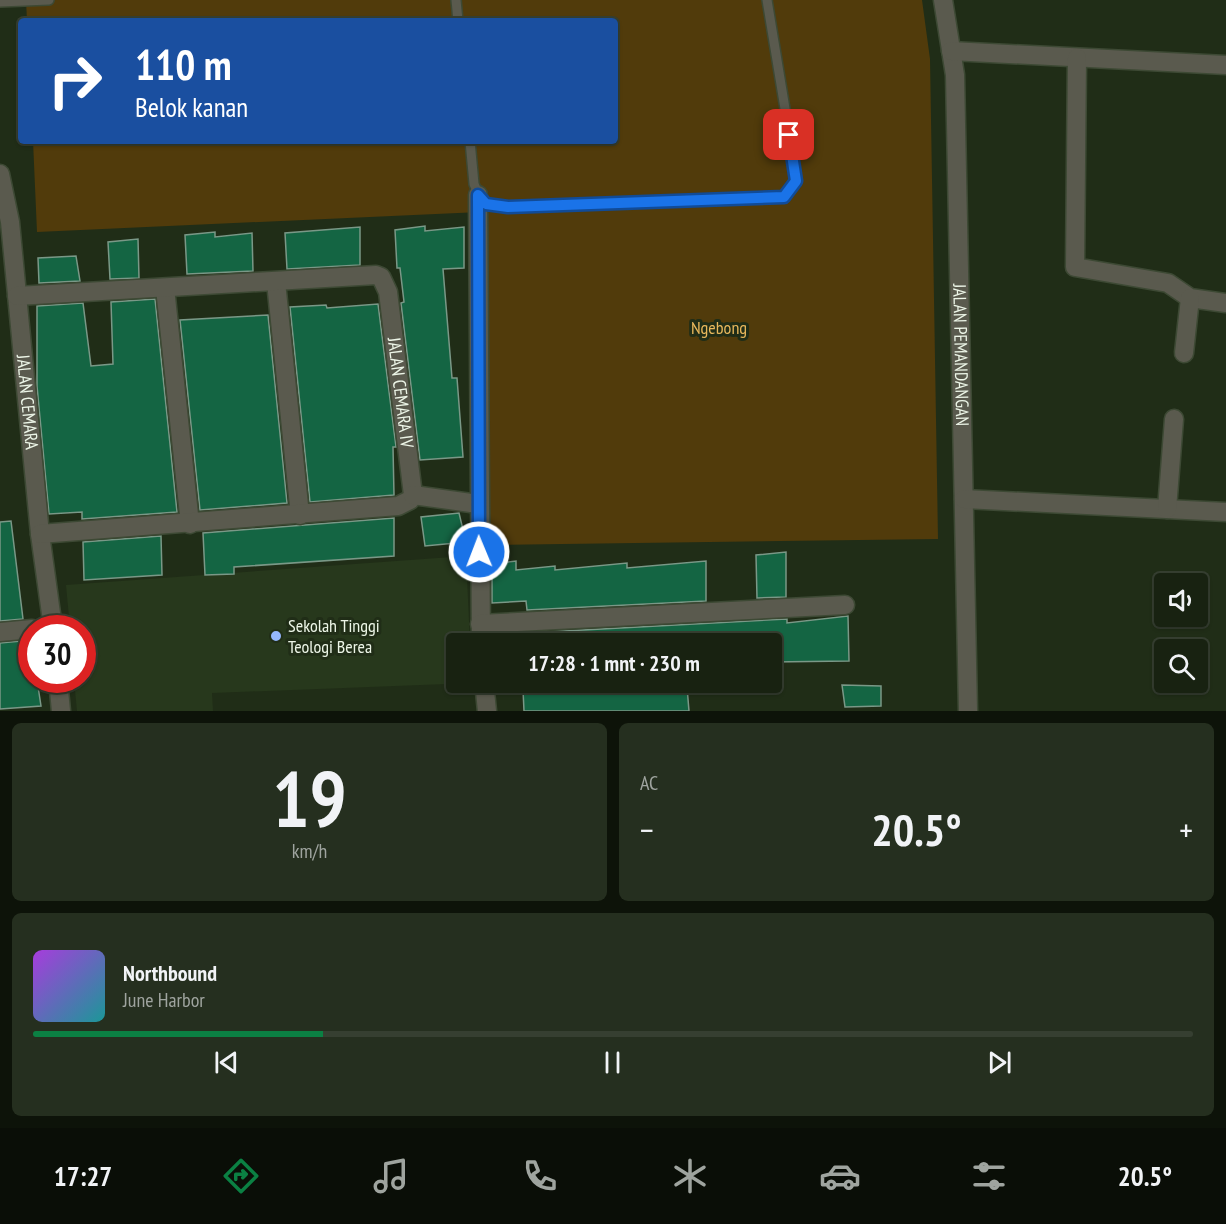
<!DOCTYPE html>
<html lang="id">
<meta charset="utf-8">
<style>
body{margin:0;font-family:"PT Sans Narrow",sans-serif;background:#252f1f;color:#f1f3f6;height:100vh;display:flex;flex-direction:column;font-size:22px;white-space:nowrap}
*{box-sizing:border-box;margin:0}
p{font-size:20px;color:#9fa49f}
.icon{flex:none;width:33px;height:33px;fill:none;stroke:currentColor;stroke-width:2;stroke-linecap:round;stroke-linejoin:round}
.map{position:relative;height:711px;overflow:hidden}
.panel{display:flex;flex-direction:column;gap:12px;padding:12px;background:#0d1309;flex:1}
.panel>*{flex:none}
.hud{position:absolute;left:18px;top:18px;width:600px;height:126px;border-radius:6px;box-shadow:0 2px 4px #0004,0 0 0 2px #363f31;background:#1a4fa0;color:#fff;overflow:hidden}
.tools{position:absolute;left:1154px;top:573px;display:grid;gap:12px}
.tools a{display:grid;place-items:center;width:54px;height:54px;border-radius:6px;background:#182211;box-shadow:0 2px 4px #0004,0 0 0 2px #363f31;font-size:30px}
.speed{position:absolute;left:18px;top:615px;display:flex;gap:12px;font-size:30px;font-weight:700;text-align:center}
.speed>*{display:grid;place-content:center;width:78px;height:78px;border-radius:50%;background:#182211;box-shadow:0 2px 4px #0004,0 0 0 2px #363f31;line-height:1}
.speed .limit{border:9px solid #d22;background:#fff;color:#111}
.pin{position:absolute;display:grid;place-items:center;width:51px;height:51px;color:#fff;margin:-26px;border-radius:12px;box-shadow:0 3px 9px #0006}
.me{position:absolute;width:66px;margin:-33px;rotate:359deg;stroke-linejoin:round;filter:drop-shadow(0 0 4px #0008)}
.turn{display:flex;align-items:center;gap:21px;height:126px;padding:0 18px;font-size:27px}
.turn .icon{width:78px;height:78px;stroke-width:2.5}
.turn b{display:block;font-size:42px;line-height:51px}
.big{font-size:45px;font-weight:800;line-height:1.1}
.panel .card{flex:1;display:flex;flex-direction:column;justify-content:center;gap:9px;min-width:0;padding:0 21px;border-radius:9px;background:#252f1f}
.panel .dial{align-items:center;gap:0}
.dial b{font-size:78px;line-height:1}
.song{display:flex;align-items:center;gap:18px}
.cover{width:72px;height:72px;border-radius:9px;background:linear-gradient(135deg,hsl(280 70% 55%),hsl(180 70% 35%))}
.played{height:6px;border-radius:3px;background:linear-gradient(90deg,#0b8043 25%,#363f31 25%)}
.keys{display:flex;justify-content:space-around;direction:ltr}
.heat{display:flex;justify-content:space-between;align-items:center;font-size:33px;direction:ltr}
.panel .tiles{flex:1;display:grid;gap:12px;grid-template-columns:1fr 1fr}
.card:last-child{grid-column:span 2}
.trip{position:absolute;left:446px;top:633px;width:336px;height:60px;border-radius:6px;background:#182211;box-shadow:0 2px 4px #0004,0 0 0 2px #363f31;font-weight:800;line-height:60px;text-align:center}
.tabs{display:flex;height:96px;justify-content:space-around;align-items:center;background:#0a0e07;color:#9fa49f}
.tabs .icon{width:42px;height:42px}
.tabs .on{color:#0b8043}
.tabs b{font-size:27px;color:#f1f3f6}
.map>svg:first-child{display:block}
</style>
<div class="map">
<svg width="1226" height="711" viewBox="0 0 1226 711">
<rect width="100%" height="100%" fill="#202d17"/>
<!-- built -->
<polygon fill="#27381c" points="466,556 470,643 456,644 456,682 472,683 212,693 213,711 77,711 74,680 82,680 82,628 70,628 66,585"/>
<!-- green -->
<polygon fill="#513b0b" points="26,0 922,0 930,59 938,539 491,545 480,212 37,232 33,141 615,141 615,21 27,21"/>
<!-- building -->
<g fill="#146543" stroke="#7a9887" stroke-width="1.5">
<polygon points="425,226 425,231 464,227 464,268 443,269 452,378 457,378 463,457 420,460 401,303 404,302 400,268 397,268 395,230"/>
<polygon points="360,227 360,265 287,269 285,233"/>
<polygon points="215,232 215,237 252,233 253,271 187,274 185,235"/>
<polygon points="138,239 139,278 110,279 108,242"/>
<polygon points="76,256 80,281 39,283 38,258"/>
<polygon points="155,299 177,512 82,519 82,512 49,514 37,386 37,306 83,303 91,366 113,364 111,302"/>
<polygon points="378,304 396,447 393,447 394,495 310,502 290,307 326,305 327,308"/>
<polygon points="268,315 287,503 200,510 180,320"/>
<polygon points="459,513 466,542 425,546 421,517"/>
<polygon points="394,518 394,556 234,567 234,574 205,575 203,533"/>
<polygon points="11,521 23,619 0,621 0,522"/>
<polygon points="161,536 162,575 84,580 83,542"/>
<polygon points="786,552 786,597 757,598 756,555"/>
<polygon points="516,561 516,570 555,566 555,570 627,563 627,568 706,561 706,601 527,610 526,601 492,603 492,564"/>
<polygon points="848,616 849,661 771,662 771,644 528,644 528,633 787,619 787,623"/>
<polygon points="32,640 32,680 37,680 41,706 0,709 0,643"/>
<polygon points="842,685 881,686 881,706 845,707"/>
<polygon points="553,687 553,692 584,688 584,693 611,693 667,691 667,687 687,687 689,711 524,711 523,690"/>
</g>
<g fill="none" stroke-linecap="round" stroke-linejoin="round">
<defs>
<g id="lane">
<polyline points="456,0 458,21"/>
<polyline points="0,2 49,0"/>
<polyline points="470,141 474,184 481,200 491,205 509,207 784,197 797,181 767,0"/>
</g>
<g id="street">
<path id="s1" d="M943,0L955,75L968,711"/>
<polyline points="951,51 1226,65"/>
<polyline points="1077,58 1075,267 1168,283 1190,298 1226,303"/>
<path id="s2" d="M0,174L10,222L40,534L53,628"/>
<polyline points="478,195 481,644"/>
<polyline points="276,282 300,515"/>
<polyline points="165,288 190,524"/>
<path id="s3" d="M17,296L376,275L381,277L388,292L413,495L410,500L398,506L40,534"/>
<polyline points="1184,353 1190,298"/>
<polyline points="413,495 478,504"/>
<polyline points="964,499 1226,512"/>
<polyline points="1167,509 1174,419"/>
<polyline points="480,624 845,605"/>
<polyline points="0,632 32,629"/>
<polyline points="58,680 61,711"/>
<polyline points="484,682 487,711"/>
</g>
</defs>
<!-- lane casing -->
<use href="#lane" stroke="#3d4934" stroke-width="12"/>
<!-- street casing -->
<use href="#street" stroke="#3d4934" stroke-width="21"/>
<!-- lane -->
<use href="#lane" stroke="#5a5a4e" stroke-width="9"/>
<!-- street -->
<use href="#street" stroke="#5a5a4e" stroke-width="18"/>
</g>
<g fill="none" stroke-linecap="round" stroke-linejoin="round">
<defs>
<polyline id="route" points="479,552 478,195 486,204 508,207 784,197 796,181 789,135"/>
</defs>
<!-- route casing -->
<use href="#route" stroke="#114b97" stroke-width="15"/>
<!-- route -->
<use href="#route" stroke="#1a73e8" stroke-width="10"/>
</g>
<!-- markers -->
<circle fill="#94b7fd" stroke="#202d17" stroke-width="2" cx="276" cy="636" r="6"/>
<g text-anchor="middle" stroke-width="6" stroke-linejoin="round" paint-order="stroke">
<!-- park labels -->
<g font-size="18" fill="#e9b85c" stroke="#202d17">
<text x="719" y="334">Ngebong</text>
</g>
<!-- street labels -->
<g font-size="18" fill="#ecf5e7" stroke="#202d17">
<text dy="6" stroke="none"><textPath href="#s1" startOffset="356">JALAN PEMANDANGAN</textPath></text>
<text dy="6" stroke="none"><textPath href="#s3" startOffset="483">JALAN CEMARA IV</textPath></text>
<text dy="6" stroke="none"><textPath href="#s2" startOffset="230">JALAN CEMARA</textPath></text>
</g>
<!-- poi labels -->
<g font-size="18" fill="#ecf5e7" stroke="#202d17" text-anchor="start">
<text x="288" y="632">Sekolah Tinggi<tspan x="288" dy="21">Teologi Berea</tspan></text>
</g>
</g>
</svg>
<div class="tools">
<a><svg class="icon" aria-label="sound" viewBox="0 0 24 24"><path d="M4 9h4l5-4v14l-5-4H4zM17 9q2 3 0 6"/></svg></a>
<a><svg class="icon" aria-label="search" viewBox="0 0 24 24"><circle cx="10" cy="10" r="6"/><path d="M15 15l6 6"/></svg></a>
</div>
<div class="speed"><div class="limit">30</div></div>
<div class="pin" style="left:789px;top:135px;background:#d93025"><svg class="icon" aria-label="arrive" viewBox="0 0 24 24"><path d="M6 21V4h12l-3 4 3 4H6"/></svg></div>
<svg class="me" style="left:479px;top:552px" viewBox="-20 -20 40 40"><circle r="17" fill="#1a73e8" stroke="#fff" stroke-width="3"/><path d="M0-11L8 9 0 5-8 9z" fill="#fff"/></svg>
<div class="trip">17:28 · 1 mnt · 230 m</div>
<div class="hud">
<div class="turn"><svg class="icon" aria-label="right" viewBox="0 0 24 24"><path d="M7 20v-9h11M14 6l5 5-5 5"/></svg><div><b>110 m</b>Belok kanan</div></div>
</div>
</div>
<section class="panel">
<div class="tiles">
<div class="card dial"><b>19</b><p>km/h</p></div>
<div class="card"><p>AC</p>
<div class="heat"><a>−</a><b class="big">20.5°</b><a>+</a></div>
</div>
<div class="card">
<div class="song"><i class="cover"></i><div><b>Northbound</b><p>June Harbor</p></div></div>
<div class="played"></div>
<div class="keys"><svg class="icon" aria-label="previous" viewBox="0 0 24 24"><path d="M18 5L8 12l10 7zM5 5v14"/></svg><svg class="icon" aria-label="pause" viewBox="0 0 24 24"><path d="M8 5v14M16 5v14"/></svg><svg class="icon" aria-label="next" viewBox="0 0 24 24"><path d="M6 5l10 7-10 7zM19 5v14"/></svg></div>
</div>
</div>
</section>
<nav class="tabs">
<b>17:27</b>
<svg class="icon on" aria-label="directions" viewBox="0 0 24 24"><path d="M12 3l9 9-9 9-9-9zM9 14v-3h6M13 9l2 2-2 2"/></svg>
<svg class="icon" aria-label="music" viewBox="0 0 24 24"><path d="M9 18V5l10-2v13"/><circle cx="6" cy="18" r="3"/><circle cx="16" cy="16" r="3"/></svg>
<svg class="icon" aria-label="phone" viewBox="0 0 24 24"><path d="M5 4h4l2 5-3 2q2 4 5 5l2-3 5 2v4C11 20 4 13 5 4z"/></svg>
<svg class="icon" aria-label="climate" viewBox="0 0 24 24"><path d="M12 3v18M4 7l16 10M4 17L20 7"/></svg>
<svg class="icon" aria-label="car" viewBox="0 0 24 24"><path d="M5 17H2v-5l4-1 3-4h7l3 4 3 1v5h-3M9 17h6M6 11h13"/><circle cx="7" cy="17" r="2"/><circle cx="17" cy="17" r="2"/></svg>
<svg class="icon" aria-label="filters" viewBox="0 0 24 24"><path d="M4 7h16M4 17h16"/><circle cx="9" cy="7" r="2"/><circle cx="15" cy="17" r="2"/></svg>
<b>20.5°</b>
</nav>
